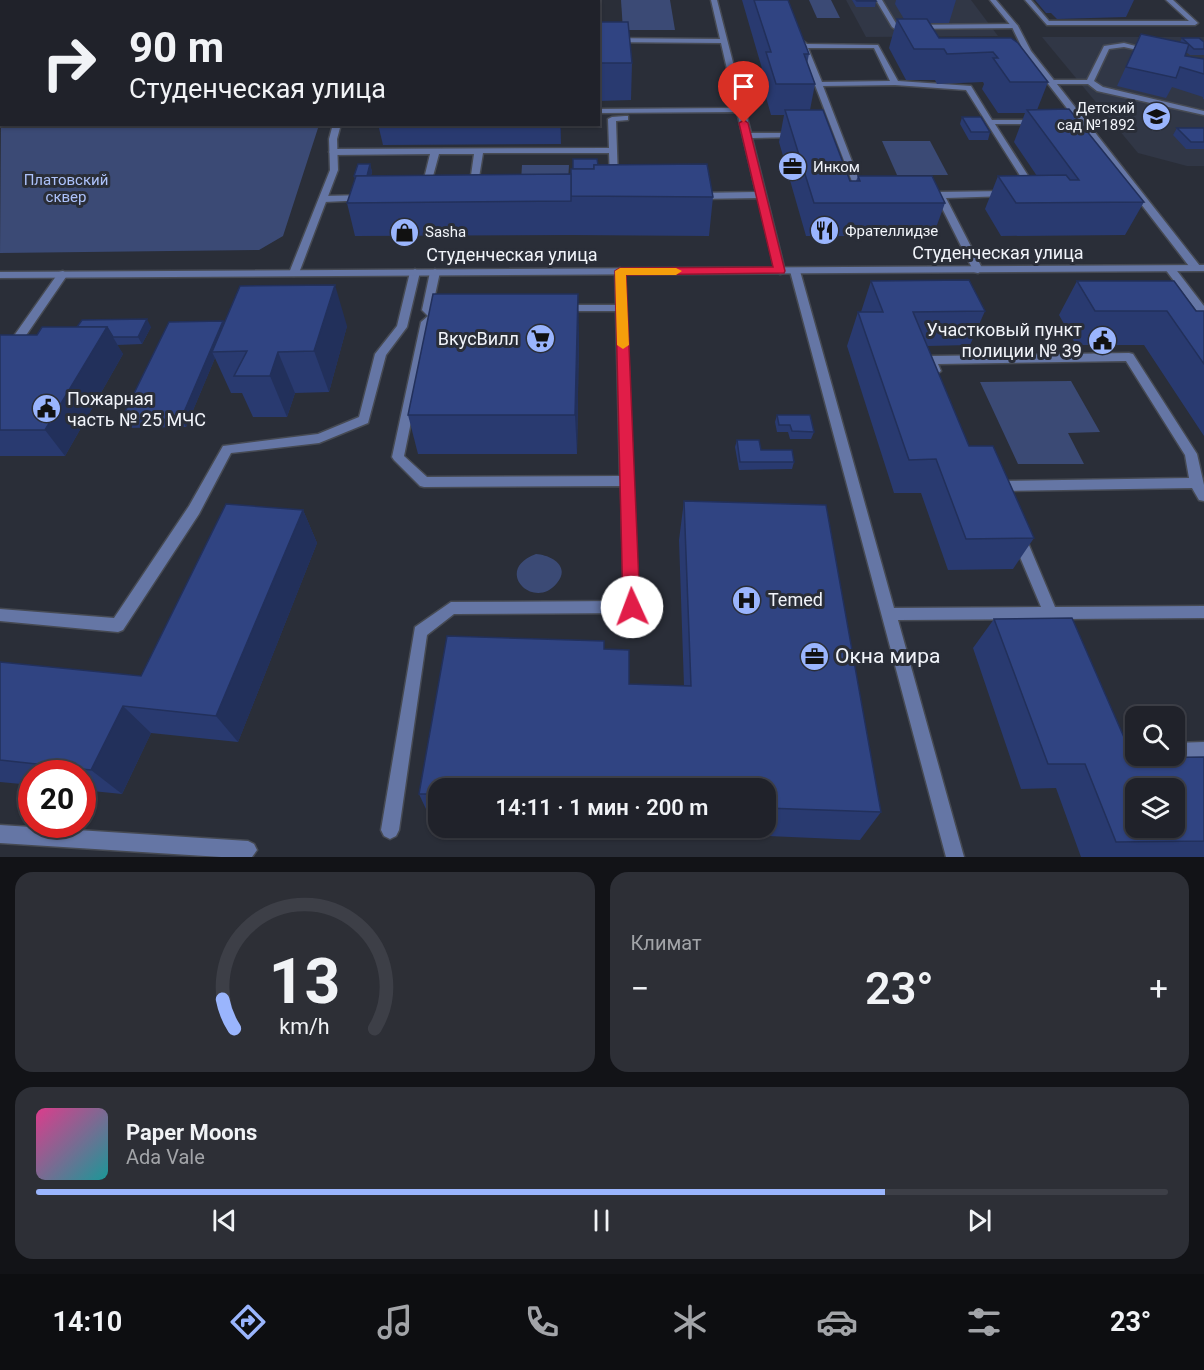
<!DOCTYPE html>
<html lang="ru">
<meta charset="utf-8">
<style>
body{margin:0;font-family:Roboto,sans-serif;background:#2d2f36;color:#f1f3f6;height:100vh;display:flex;flex-direction:column;font-size:22px;white-space:nowrap}
*{box-sizing:border-box;margin:0}
p{font-size:20px;color:#a2a4a8}
.icon{flex:none;width:33px;height:33px;fill:none;stroke:currentColor;stroke-width:2;stroke-linecap:round;stroke-linejoin:round}
.map{position:relative;height:857px;overflow:hidden}
.panel{display:flex;flex-direction:column;gap:15px;padding:15px;background:#121317;flex:1}
.panel>*{flex:none}
.guide{position:absolute;left:0px;top:0px;width:600px;height:126px;box-shadow:0 2px 4px #0004,0 0 0 2px #3d3f47;background:#20222a;color:#f1f3f6;overflow:hidden}
.controls{position:absolute;left:1125px;top:706px;display:grid;gap:12px}
.controls a{display:grid;place-items:center;width:60px;height:60px;border-radius:12px;background:#20222a;box-shadow:0 2px 4px #0004,0 0 0 2px #3d3f47;font-size:30px}
.speed{position:absolute;left:18px;top:760px;display:flex;gap:12px;font-size:30px;font-weight:700;text-align:center}
.speed>*{display:grid;place-content:center;width:78px;height:78px;border-radius:50%;background:#20222a;box-shadow:0 2px 4px #0004,0 0 0 2px #3d3f47;line-height:1}
.speed .limit{border:9px solid #d22;background:#fff;color:#111}
.pin{position:absolute;display:grid;place-items:center;width:51px;height:51px;color:#fff;margin:-62px -26px;border-radius:50% 50% 50% 0;rotate:-45deg;box-shadow:0 0 6px #0007}
.pin .icon{rotate:45deg}
.me{position:absolute;width:66px;margin:-33px;rotate:358deg;stroke-linejoin:round;filter:drop-shadow(0 0 4px #0008)}
.turn{display:flex;align-items:center;gap:21px;height:126px;padding:0 30px;font-size:27px}
.turn .icon{width:78px;height:78px;stroke-width:2.5}
.turn b{display:block;font-size:42px;line-height:51px}
.big{font-size:45px;font-weight:600;line-height:1.1}
.panel .tile{flex:1;display:flex;flex-direction:column;justify-content:center;gap:9px;min-width:0;padding:0 21px;border-radius:18px;background:#2d2f36}
.panel .dial{align-items:center;gap:0}
.dial svg{height:156px;overflow:visible;fill:none;stroke:#3d3f47;stroke-width:7;stroke-linecap:round;text-anchor:middle}
.dial text{fill:#f1f3f6;stroke:none}
.song{display:flex;align-items:center;gap:18px}
.cover{width:72px;height:72px;border-radius:9px;background:linear-gradient(135deg,hsl(330 70% 55%),hsl(180 70% 35%))}
.played{height:6px;border-radius:3px;background:linear-gradient(90deg,#9ab5fd 75%,#3d3f47 75%)}
.keys{display:flex;justify-content:space-around;direction:ltr}
.heat{display:flex;justify-content:space-between;align-items:center;font-size:33px;direction:ltr}
.panel .tiles{flex:1;display:grid;gap:15px;grid-template-columns:1fr 1fr}
.tile:last-child{grid-column:span 2}
.trip{position:absolute;left:428px;top:778px;width:348px;height:60px;border-radius:18px;background:#20222a;box-shadow:0 2px 4px #0004,0 0 0 2px #3d3f47;font-weight:600;line-height:60px;text-align:center}
.tab-bar{display:flex;height:96px;justify-content:space-around;align-items:center;background:#0d0e11;color:#a2a4a8}
.tab-bar .icon{width:42px;height:42px}
.tab-bar .selected{color:#9ab5fd}
.tab-bar b{font-size:27px;color:#f1f3f6}
.map>svg:first-child{display:block}
</style>
<div class="map">
<svg width="1204" height="857" viewBox="0 0 1204 857">
<rect width="100%" height="100%" fill="#2a2e38"/>
<!-- built -->
<g fill="#313746">
<polygon points="846,0 971,0 998,36 866,37"/>
<polygon points="1042,37 1204,37 1204,166 1187,166 1138,153"/>
</g>
<!-- green -->
<g fill="#3b4a75">
<polygon points="621,0 670,0 675,30 623,30"/>
<polygon points="809,0 831,0 840,18 817,18"/>
<polygon points="1,121 2,124 319,125 283,236 259,250 0,253"/>
<polygon points="882,141 930,141 948,175 897,175"/>
<polygon points="522,165 569,165 568,181 521,182"/>
<polygon points="1071,381 1100,432 1068,433 1084,464 1018,464 980,382"/>
<path d="M536,554C551,555 571,566 557,583C534,612 492,570 536,554Z"/>
</g>
<g fill="none" stroke-linecap="round" stroke-linejoin="round">
<defs>
<g id="service">
<polygon points="268,0 275,0 266,2"/>
<polygon points="711,0 717,0 751,133 797,133 801,135 797,137 752,138 785,271 784,273 780,274 775,271 758,198 697,199 693,196 697,193 756,192 737,112 598,113 598,109 736,108 721,43 598,42 598,38 720,39"/>
<polygon points="876,0 882,0 897,25 1015,24 1018,26 1015,28 895,29 892,27"/>
<polygon points="1025,0 1031,0 1049,21 1189,21 1166,0 1173,0 1198,23 1195,25 1047,25"/>
<rect x="0" y="24" width="2" height="4"/>
<path d="M803,41L807,44L878,45L898,81L971,86L992,120H1039L1040,122L1036,124H995L1036,188L1032,191L1029,190L966,90L895,85L823,86L865,195L864,197H858L800,46V43ZM808,48H874L890,81L822,82Z"/>
<polygon points="1124,43 1155,51 1151,53 1124,47 1109,49 1094,81 1103,87 1204,111 1204,115 1097,91 1088,84 1051,84 1047,82 1051,80 1087,80 1104,46"/>
<rect x="0" y="58" width="2" height="4"/>
<rect x="0" y="79" width="2" height="5"/>
<rect x="0" y="91" width="2" height="4"/>
<polygon points="625,116 628,116 628,120 616,121 618,180 614,183 610,180 609,153 483,153 477,190 473,193 469,190 474,154 439,154 429,191 425,194 421,191 430,154 333,155 329,152 333,149 609,148 608,119 612,117"/>
<polygon points="1005,191 1008,192 1008,196 946,198 983,270 978,273 974,272 937,198 932,195 936,192"/>
<polygon points="364,195 367,196 367,200 324,202 319,199 324,196"/>
<polygon points="1170,266 1174,267 1204,306 1204,316 1200,315 1165,269"/>
<polygon points="620,268 625,271 638,607 636,611 631,613 454,614 427,635 399,830 396,836 390,839 384,836 381,830 415,627 451,602 624,601 621,486 424,487 420,486 394,460 392,457 421,322 428,316 422,310 430,272 435,269 440,272 432,309 436,311 445,311 446,313 431,324 404,456 427,477 620,476 616,311 562,311 557,308 562,305 616,305 615,271"/>
<polygon points="795,268 800,271 894,608 1041,607 1012,538 1014,534 1019,532 1024,534 1026,538 1055,607 1204,606 1204,618 1061,619 1066,632 1064,637 1059,639 1054,637 1046,619 898,620 964,857 946,857 790,271"/>
<polygon points="415,269 420,272 407,327 386,355 368,423 319,443 231,453 199,514 123,630 118,632 0,621 0,609 114,618 189,506 223,446 318,434 359,417 375,354 397,326 410,272"/>
<polygon points="63,271 68,274 18,347 0,348 0,340 11,340 59,272"/>
<polygon points="1129,353 1133,354 1197,454 1204,485 1204,501 1199,500 1192,488 997,491 992,490 991,486 992,482 997,481 1189,478 1185,455 1126,361 938,364 941,371 935,375 931,374 925,360 931,356"/>
<polygon points="1204,742 1204,758 1174,759 1168,756 1174,756 1174,743"/>
<polygon points="0,825 248,841 254,844 257,850 252,857 221,857 0,843"/>
</g>
<g id="minor">
<rect x="370" y="0" width="6" height="2"/>
<polygon points="990,0 996,0 1018,26 1031,51 1200,266 1200,270 1192,270 1025,54 1012,27"/>
<polygon points="333,124 341,124 337,139 338,170 299,273 294,276 290,275 289,273 330,170 329,139"/>
</g>
<polygon id="tertiary" points="1204,265 1204,271 0,278 0,272"/>
</defs>
<!-- service casing -->
<use href="#service" stroke="#464a53" stroke-width="3"/>
<!-- minor casing -->
<use href="#minor" stroke="#464a53" stroke-width="3"/>
<!-- tertiary casing -->
<use href="#tertiary" stroke="#464a53" stroke-width="3"/>
<!-- service -->
<use href="#service" fill="#6576a5" fill-rule="evenodd"/>
<!-- minor -->
<use href="#minor" fill="#6576a5" fill-rule="evenodd"/>
<!-- tertiary -->
<use href="#tertiary" fill="#6576a5" fill-rule="evenodd"/>
</g>
<!-- wall -->
<g fill="#293a70">
<rect x="466" y="0" width="99" height="2"/>
<polygon points="742,0 788,0 809,54 807,64 815,84 810,110 850,181 856,181 858,176 945,203 933,236 806,236 779,142 784,115 771,115 762,83 763,72"/>
<polygon points="852,0 875,0 876,1 875,7 856,7"/>
<polygon points="896,0 956,0 949,23 930,23 939,38 1011,38 1048,82 1037,110 1144,202 1125,235 1001,236 985,209 998,176 1037,176 1014,142 1025,113 998,113 982,89 984,84 983,82 937,84 935,80 906,80 889,48 897,19 904,19 895,4"/>
<polygon points="1035,0 1134,0 1126,17 1057,19 1051,13 1046,13"/>
<polygon points="598,22 632,63 631,100 598,101"/>
<polygon points="1141,34 1180,42 1182,38 1204,42 1204,55 1190,55 1186,52 1185,56 1204,59 1204,99 1203,99 1203,97 1172,87 1166,98 1117,86"/>
<polygon points="962,117 990,132 988,140 969,140 960,124"/>
<polygon points="378,124 561,124 561,144 383,145"/>
<polygon points="1177,128 1204,128 1204,149 1186,149 1173,135"/>
<polygon points="370,164 372,172 371,176 571,174 598,165 713,197 709,236 572,235 355,236 347,203 355,179 354,176"/>
<polygon points="871,281 985,311 970,345 927,346 969,446 1034,538 1013,569 948,570 921,493 894,493 847,346 858,312 861,312"/>
<polygon points="1077,281 1196,311 1204,311 1204,436 1144,345 1076,345 1059,315"/>
<polygon points="223,321 224,323 347,326 329,392 295,393 287,417 253,417 242,393 231,393 215,358 186,427 126,428 121,420"/>
<polygon points="151,327 142,344 117,345 123,354 65,456 0,456 0,335 37,335"/>
<polygon points="579,333 577,454 418,454 408,415"/>
<polygon points="777,415 814,432 811,439 790,439 788,432 777,432 775,422"/>
<polygon points="737,440 761,450 794,462 792,469 739,470 735,447"/>
<polygon points="684,501 881,812 860,840 578,828 765,828 765,789 438,789 438,822 432,822 419,794 604,649 629,684 684,686 679,540"/>
<polygon points="303,510 317,543 238,742 151,733 122,794 82,790 82,774 32,774 32,785 0,782 0,662 141,676"/>
<polygon points="994,619 1133,758 1204,757 1204,857 1081,857 1056,788 1021,789 973,648"/>
</g>
<!-- shaded-wall -->
<g fill="#22305b">
<polygon points="395,0 453,0 454,2 395,2"/>
<polygon points="560,124 561,124 561,144"/>
<polygon points="370,164 372,172 368,184 367,176"/>
<polygon points="335,285 347,326 329,392 314,351"/>
<polygon points="578,294 579,333 577,454 575,415"/>
<polygon points="147,319 151,327 142,344 138,337"/>
<polygon points="223,321 227,329 212,352 215,358 186,427 181,419"/>
<polygon points="107,327 123,354 65,456 45,430"/>
<polygon points="278,352 295,393 287,417 270,376"/>
<polygon points="303,510 317,543 238,742 216,716"/>
<polygon points="123,706 151,733 122,794 91,770"/>
</g>
<!-- building -->
<g fill="#304482" stroke="#22305b" stroke-width="1.5" fill-rule="evenodd">
<polygon points="0,0 241,0 242,2 2,2 2,7 0,7"/>
<rect x="391" y="0" width="40" height="2"/>
<polygon points="754,0 788,0 809,54 804,54 815,84 776,84 766,52 771,52"/>
<polygon points="856,0 875,0 876,1 857,1"/>
<polygon points="897,19 927,19 939,38 1011,38 1018,43 1048,82 1010,82 993,58 998,58 993,52 947,54 944,49 914,49"/>
<polygon points="598,22 628,22 632,63 598,63"/>
<rect x="0" y="29" width="2" height="10"/>
<polygon points="1141,34 1189,44 1185,56 1204,59 1204,74 1180,67 1176,78 1126,67"/>
<polygon points="1182,38 1199,38 1204,42 1204,49 1194,49"/>
<polygon points="1069,109 1144,202 1016,203 998,176 1066,175 1070,180 1079,180 1027,110"/>
<polygon points="785,110 823,110 850,181 860,181 858,176 932,176 945,203 814,203"/>
<polygon points="962,117 981,117 990,132 971,132"/>
<polygon points="1177,128 1204,128 1204,142 1191,142"/>
<polygon points="573,159 597,159 598,165 594,165 594,169 573,169"/>
<polygon points="358,164 370,164 367,176 354,176"/>
<polygon points="707,164 713,197 571,196 571,169 594,169 594,165"/>
<polygon points="571,174 571,201 347,203 356,176"/>
<polygon points="969,280 985,311 913,312 969,446 993,446 1034,538 966,539 936,459 909,460 858,312 883,312 871,281"/>
<polygon points="1077,281 1174,281 1196,311 1204,311 1204,364 1167,311 1095,311"/>
<polygon points="335,285 314,351 278,352 270,376 234,376 247,351 212,352 240,286"/>
<polygon points="433,294 578,294 575,415 408,415"/>
<polygon points="147,319 138,337 113,337 107,327 77,327 82,320"/>
<polygon points="223,321 181,419 121,420 169,322"/>
<polygon points="42,327 107,327 45,430 0,430 0,335 37,335"/>
<polygon points="777,415 810,415 814,432 792,431 790,425 779,425"/>
<polygon points="737,440 759,440 761,450 792,450 794,462 740,462"/>
<polygon points="684,501 826,505 881,812 765,808 765,789 438,789 438,794 419,794 447,636 604,641 604,649 629,650 629,684 691,686"/>
<polygon points="226,504 303,510 216,716 123,706 91,770 0,760 0,662 141,676"/>
<path d="M1072,618L1133,758L1204,757V841L1116,842L1085,764H1048L994,619ZM1136,789H1174V828H1136Z"/>
</g>
<!-- route -->
<polygon fill="#e11d48" stroke="#92132f" stroke-width="1.5" points="744,120 748,123 785,271 784,273 626,275 640,607 637,612 632,614 626,612 623,607 615,271 620,268 773,267 739,123"/>
<!-- slow -->
<polygon fill="#f59e0b" points="620,268 676,268 682,271 676,275 626,275 629,345 623,349 617,345 615,271"/>
<!-- icons -->
<defs>
<symbol id="school-disc" viewBox="-11 -11 22 22"><circle r="9.5" fill="#9ab5fd" stroke="#2a2e38"/><path d="M0-5L7-2L0 1L-7-2ZM-4 1L0 2.5L4 1V4Q0 6-4 4Z" fill="#111"/></symbol>
<symbol id="office-disc" viewBox="-11 -11 22 22"><circle r="9.5" fill="#9ab5fd" stroke="#2a2e38"/><path d="M-6-3h4V-5.5h4V-3h4V5H-6ZM-1-4.5V-3h2v-1.5ZM-6 0V1H6V0Z" fill="#111"/></symbol>
<symbol id="restaurant-disc" viewBox="-11 -11 22 22"><circle r="9.5" fill="#9ab5fd" stroke="#2a2e38"/><path d="M-5-6h1v4h1v-4h1v4h1v-4h1v5L-1.5 .5V6h-2V.5L-5-1ZM5-6V6H3V1.5H1.5Q1.5-4 5-6Z" fill="#111"/></symbol>
<symbol id="shop-disc" viewBox="-11 -11 22 22"><circle r="9.5" fill="#9ab5fd" stroke="#2a2e38"/><path d="M-5-2.5h2.3a2.7 3.5 0 0 1 5.4 0H5L5.5 6h-11ZM-1.5-2.5h3a1.5 2.3 0 0 0-3 0Z" fill="#111"/></symbol>
<symbol id="supermarket-disc" viewBox="-11 -11 22 22"><circle r="9.5" fill="#9ab5fd" stroke="#2a2e38"/><path d="M-6-5.5h2.5l.6 2H6L4.5 2H-2.5L-4.4-4H-6ZM-1.5 3.2a1.3 1.3 0 1 0 .1 0ZM3 3.2a1.3 1.3 0 1 0 .1 0Z" fill="#111"/></symbol>
<symbol id="civic-disc" viewBox="-11 -11 22 22"><circle r="9.5" fill="#9ab5fd" stroke="#2a2e38"/><path d="M-.6-6.5H3V-4.5H.6V-3L4-1V1h2V6H-6V1h2V-1L-.6-3ZM-1.2 2.5V6h2.4V2.5Z" fill="#111"/></symbol>
<symbol id="hospital-disc" viewBox="-11 -11 22 22"><circle r="9.5" fill="#9ab5fd" stroke="#2a2e38"/><path d="M-5-5h3v3.5h4V-5h3V5h-3V1.5h-4V5h-3Z" fill="#111"/></symbol>
</defs>
<g fill-rule="evenodd">
<use href="#school-disc" x="1140" y="100" width="33" height="33"/>
<use href="#office-disc" x="776" y="150" width="33" height="33"/>
<use href="#restaurant-disc" x="808" y="214" width="33" height="33"/>
<use href="#shop-disc" x="388" y="216" width="33" height="33"/>
<use href="#supermarket-disc" x="524" y="322" width="33" height="33"/>
<use href="#civic-disc" x="1086" y="324" width="33" height="33"/>
<use href="#civic-disc" x="30" y="392" width="33" height="33"/>
<use href="#hospital-disc" x="730" y="584" width="33" height="33"/>
<use href="#office-disc" x="798" y="640" width="33" height="33"/>
</g>
<g text-anchor="middle" stroke-width="6" stroke-linejoin="round" paint-order="stroke">
<!-- far-poi labels -->
<g font-size="15" fill="#f1f4fa" stroke="#2a2e38" text-anchor="start">
<text x="1135" y="113" text-anchor="end">Детский<tspan x="1135" dy="17">сад №1892</tspan></text>
<text x="813" y="172">Инком</text>
<text x="845" y="236">Фрателлидзе</text>
<text x="425" y="237">Sasha</text>
</g>
<!-- far-park labels -->
<g font-size="15" fill="#adc2fa" stroke="#2a2e38">
<text x="66" y="185">Платовский<tspan x="66" dy="17">сквер</tspan></text>
</g>
<!-- street labels -->
<g font-size="18" fill="#f1f4fa" stroke="#2a2e38">
<text x="998" y="259">Студенческая улица</text>
<text x="512" y="261">Студенческая улица</text>
</g>
<!-- poi labels -->
<g font-size="18" fill="#f1f4fa" stroke="#2a2e38" text-anchor="end">
<text x="1082" y="336">Участковый пункт<tspan x="1082" dy="21">полиции № 39</tspan></text>
<text x="519" y="345">ВкусВилл</text>
<text x="67" y="405" text-anchor="start">Пожарная<tspan x="67" dy="21">часть № 25 МЧС</tspan></text>
<text x="768" y="606" text-anchor="start">Temed</text>
</g>
<!-- near-poi labels -->
<g font-size="21" fill="#f1f4fa" stroke="#2a2e38" text-anchor="start">
<text x="835" y="663">Окна мира</text>
</g>
</g>
</svg>
<div class="controls">
<a><svg class="icon" aria-label="search" viewBox="0 0 24 24"><circle cx="10" cy="10" r="6"/><path d="M15 15l6 6"/></svg></a>
<a><svg class="icon" aria-label="layers" viewBox="0 0 24 24"><path d="M12 4l9 5-9 5-9-5zM3 14l9 5 9-5"/></svg></a>
</div>
<div class="speed"><div class="limit">20</div></div>
<div class="pin" style="left:744px;top:123px;background:#d93025"><svg class="icon" aria-label="arrive" viewBox="0 0 24 24"><path d="M6 21V4h12l-3 4 3 4H6"/></svg></div>
<svg class="me" style="left:632px;top:607px" viewBox="-20 -20 40 40"><circle r="19" fill="#fff"/><path d="M0-13L10 11 0 6-10 11z" fill="#e11d48"/></svg>
<div class="trip">14:11 · 1 мин · 200 m</div>
<div class="guide">
<div class="turn"><svg class="icon" aria-label="right" viewBox="0 0 24 24"><path d="M7 20v-9h11M14 6l5 5-5 5"/></svg><div><b>90 m</b>Студенческая улица</div></div>
</div>
</div>
<section class="panel">
<div class="tiles">
<div class="tile dial"><svg viewBox="0 0 100 80">
<path d="M14 69A42 42 0 1 1 86 69"/>
<path d="M14 69A42 42 0 0 1 8 54" stroke="#9ab5fd"/>
<text x="50" y="56" font-size="32" font-weight="700">13</text>
<text x="50" y="72" font-size="11">km/h</text>
</svg></div>
<div class="tile"><p>Климат</p>
<div class="heat"><a>−</a><b class="big">23°</b><a>+</a></div>
</div>
<div class="tile">
<div class="song"><i class="cover"></i><div><b>Paper Moons</b><p>Ada Vale</p></div></div>
<div class="played"></div>
<div class="keys"><svg class="icon" aria-label="previous" viewBox="0 0 24 24"><path d="M18 5L8 12l10 7zM5 5v14"/></svg><svg class="icon" aria-label="pause" viewBox="0 0 24 24"><path d="M8 5v14M16 5v14"/></svg><svg class="icon" aria-label="next" viewBox="0 0 24 24"><path d="M6 5l10 7-10 7zM19 5v14"/></svg></div>
</div>
</div>
</section>
<nav class="tab-bar">
<b>14:10</b>
<svg class="icon selected" aria-label="directions" viewBox="0 0 24 24"><path d="M12 3l9 9-9 9-9-9zM9 14v-3h6M13 9l2 2-2 2"/></svg>
<svg class="icon" aria-label="music" viewBox="0 0 24 24"><path d="M9 18V5l10-2v13"/><circle cx="6" cy="18" r="3"/><circle cx="16" cy="16" r="3"/></svg>
<svg class="icon" aria-label="phone" viewBox="0 0 24 24"><path d="M5 4h4l2 5-3 2q2 4 5 5l2-3 5 2v4C11 20 4 13 5 4z"/></svg>
<svg class="icon" aria-label="climate" viewBox="0 0 24 24"><path d="M12 3v18M4 7l16 10M4 17L20 7"/></svg>
<svg class="icon" aria-label="car" viewBox="0 0 24 24"><path d="M5 17H2v-5l4-1 3-4h7l3 4 3 1v5h-3M9 17h6M6 11h13"/><circle cx="7" cy="17" r="2"/><circle cx="17" cy="17" r="2"/></svg>
<svg class="icon" aria-label="filters" viewBox="0 0 24 24"><path d="M4 7h16M4 17h16"/><circle cx="9" cy="7" r="2"/><circle cx="15" cy="17" r="2"/></svg>
<b>23°</b>
</nav>
